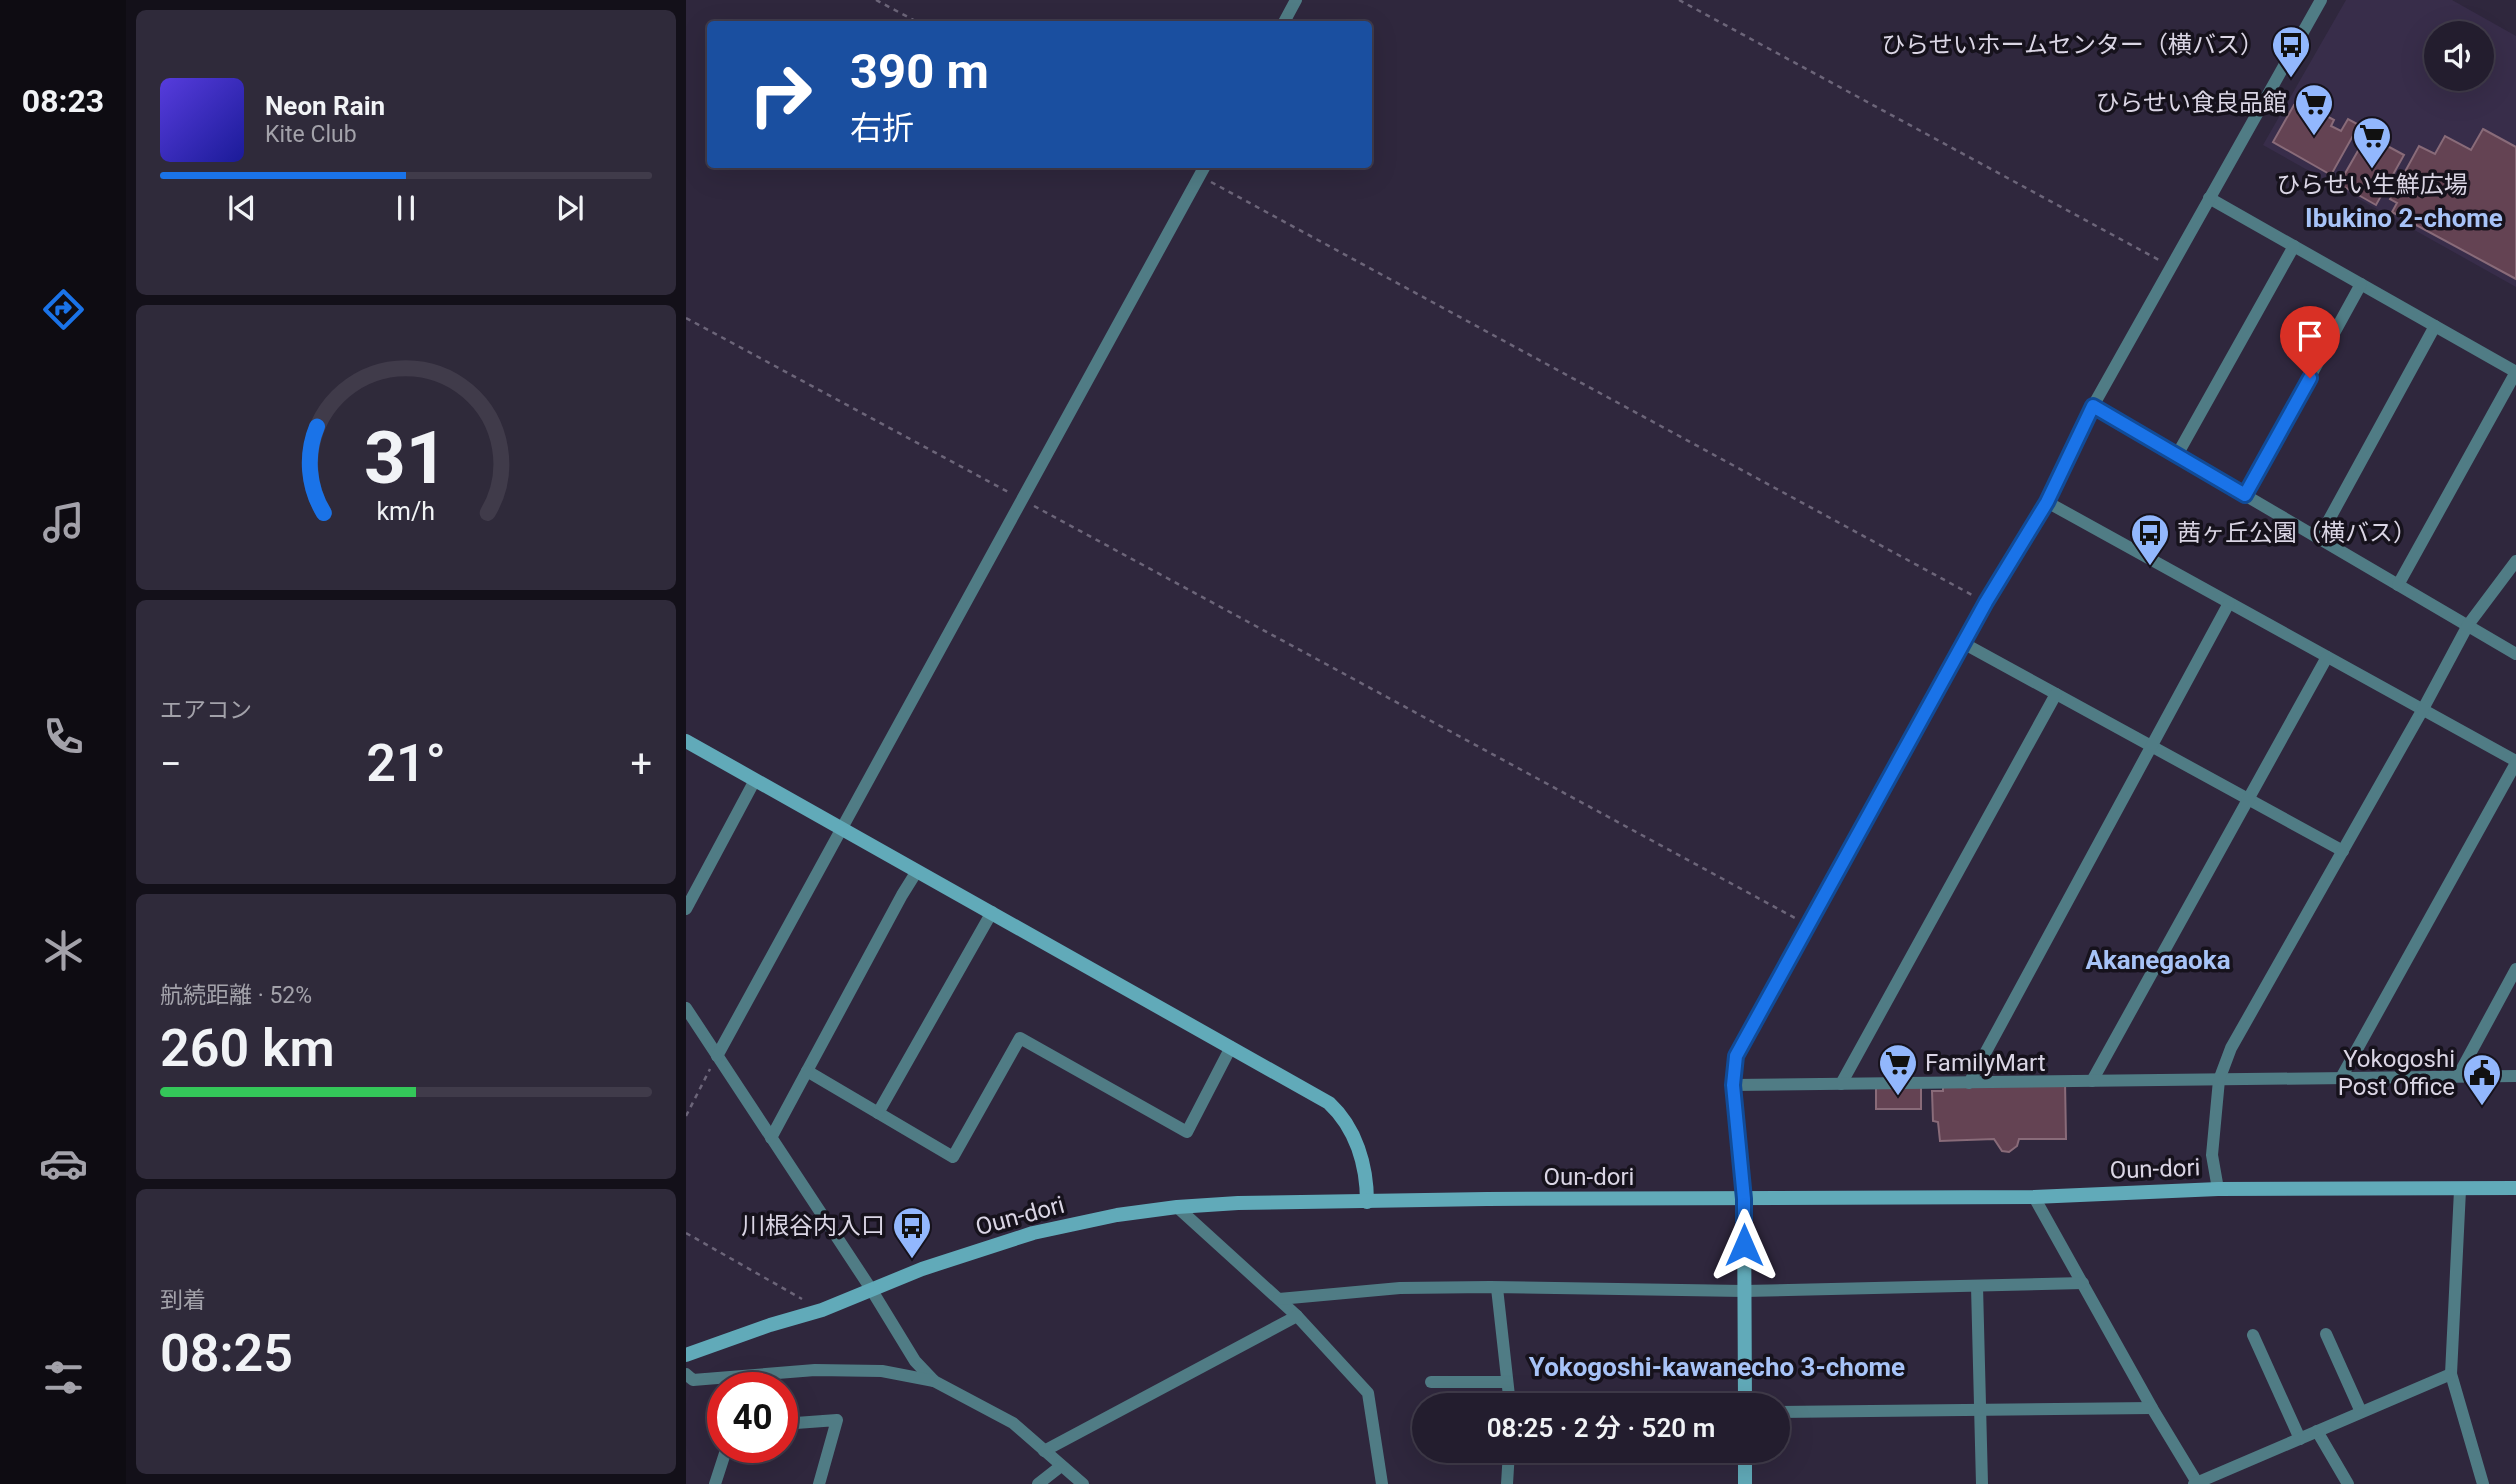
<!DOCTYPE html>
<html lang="ja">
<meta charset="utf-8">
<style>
body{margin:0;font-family:Roboto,"Noto Sans JP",sans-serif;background:#2f2a3a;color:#f1f3f6;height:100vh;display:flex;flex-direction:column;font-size:26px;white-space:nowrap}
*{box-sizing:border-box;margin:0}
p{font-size:23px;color:#a3a2aa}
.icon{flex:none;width:38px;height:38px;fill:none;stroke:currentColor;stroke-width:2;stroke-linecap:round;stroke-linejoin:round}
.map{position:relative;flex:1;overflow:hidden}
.panel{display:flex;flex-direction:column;gap:10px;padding:10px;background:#131019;width:560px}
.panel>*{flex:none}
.banner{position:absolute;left:21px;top:21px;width:665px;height:147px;border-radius:7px;box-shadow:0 7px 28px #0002,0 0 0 2px #403b4a;background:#1a4fa0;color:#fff;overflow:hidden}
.tools{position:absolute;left:1738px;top:21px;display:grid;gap:14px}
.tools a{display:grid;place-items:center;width:70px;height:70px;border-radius:50%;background:#231d2e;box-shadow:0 7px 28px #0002,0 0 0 2px #403b4a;font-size:35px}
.speed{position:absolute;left:21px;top:1372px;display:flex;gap:14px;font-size:35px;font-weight:700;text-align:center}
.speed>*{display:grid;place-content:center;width:91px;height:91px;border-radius:50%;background:#231d2e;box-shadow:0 7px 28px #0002,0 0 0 2px #403b4a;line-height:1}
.speed .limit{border:10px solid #d22;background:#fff;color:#111}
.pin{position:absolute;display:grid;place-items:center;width:60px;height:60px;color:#fff;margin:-72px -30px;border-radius:50% 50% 50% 0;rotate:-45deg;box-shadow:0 0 7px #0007}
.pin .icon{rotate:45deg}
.me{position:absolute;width:77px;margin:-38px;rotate:0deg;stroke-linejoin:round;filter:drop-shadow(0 0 5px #0008)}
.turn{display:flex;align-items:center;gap:24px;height:147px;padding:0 28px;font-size:32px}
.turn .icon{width:91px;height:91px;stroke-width:2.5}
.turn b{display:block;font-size:49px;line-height:60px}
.big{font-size:52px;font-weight:600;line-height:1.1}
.panel .widget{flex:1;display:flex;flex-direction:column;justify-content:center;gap:10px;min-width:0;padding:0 24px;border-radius:10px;background:#2f2a3a}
.panel .dial{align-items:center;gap:0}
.dial svg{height:182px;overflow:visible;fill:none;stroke:#403b4a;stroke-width:7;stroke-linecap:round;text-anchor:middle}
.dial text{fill:#f1f3f6;stroke:none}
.song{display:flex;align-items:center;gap:21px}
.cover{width:84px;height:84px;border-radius:10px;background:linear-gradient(135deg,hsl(250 70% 55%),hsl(240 70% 35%))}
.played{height:7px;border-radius:4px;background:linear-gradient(90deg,#1a73e8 50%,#403b4a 50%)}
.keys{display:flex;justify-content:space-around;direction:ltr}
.heat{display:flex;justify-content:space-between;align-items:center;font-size:38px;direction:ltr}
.charge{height:10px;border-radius:5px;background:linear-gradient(90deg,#34c759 52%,#403b4a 0)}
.trip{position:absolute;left:726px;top:1393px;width:378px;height:70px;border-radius:35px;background:#231d2e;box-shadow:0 7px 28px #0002,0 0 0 2px #403b4a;font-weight:600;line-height:70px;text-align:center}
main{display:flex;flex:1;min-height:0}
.dock{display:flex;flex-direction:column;width:126px;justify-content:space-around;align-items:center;background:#0e0c12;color:#a3a2aa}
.dock .icon{width:49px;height:49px}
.dock .on{color:#1a73e8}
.dock b{font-size:32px;color:#f1f3f6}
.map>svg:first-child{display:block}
</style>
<main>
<nav class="dock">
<b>08:23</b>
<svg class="icon on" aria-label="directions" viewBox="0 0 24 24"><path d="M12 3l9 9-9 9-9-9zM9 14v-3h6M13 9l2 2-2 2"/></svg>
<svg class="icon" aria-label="music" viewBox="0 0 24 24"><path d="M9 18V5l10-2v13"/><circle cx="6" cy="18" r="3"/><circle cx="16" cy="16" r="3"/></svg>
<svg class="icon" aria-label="phone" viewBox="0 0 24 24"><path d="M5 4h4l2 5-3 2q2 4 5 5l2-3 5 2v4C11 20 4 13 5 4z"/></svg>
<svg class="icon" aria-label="climate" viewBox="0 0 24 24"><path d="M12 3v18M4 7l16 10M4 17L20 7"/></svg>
<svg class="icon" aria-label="car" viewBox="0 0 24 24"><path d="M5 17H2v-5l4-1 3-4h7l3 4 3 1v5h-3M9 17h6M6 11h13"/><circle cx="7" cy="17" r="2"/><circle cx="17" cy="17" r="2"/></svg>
<svg class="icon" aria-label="filters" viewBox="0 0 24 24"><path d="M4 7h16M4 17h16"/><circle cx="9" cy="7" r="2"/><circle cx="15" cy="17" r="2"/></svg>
</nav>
<section class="panel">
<div class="widget">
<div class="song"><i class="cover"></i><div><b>Neon Rain</b><p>Kite Club</p></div></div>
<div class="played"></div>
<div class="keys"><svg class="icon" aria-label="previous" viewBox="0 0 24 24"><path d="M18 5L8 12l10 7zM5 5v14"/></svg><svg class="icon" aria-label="pause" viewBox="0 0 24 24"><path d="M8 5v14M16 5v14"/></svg><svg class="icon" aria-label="next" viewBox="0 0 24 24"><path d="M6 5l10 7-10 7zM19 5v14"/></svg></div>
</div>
<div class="widget dial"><svg viewBox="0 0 100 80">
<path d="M14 69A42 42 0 1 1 86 69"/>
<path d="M14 69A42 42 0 0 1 11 31" stroke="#1a73e8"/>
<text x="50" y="56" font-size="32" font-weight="700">31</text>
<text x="50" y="72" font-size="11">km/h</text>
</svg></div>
<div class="widget"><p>エアコン</p>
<div class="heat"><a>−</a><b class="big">21°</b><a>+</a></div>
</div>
<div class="widget"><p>航続距離 · 52%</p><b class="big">260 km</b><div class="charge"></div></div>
<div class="widget"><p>到着</p><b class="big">08:25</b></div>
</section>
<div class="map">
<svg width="1830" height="1484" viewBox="0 0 1830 1484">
<rect width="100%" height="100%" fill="#2f273d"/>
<!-- built -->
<path fill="#382d4a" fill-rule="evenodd" d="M1660,0H1766L1830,36V287L1577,145ZM1750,33H1796V79H1750Z"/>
<!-- building -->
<g fill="#644353" stroke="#896b79" stroke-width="2">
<polygon points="1608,105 1625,114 1628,109 1648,120 1645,126 1655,131 1662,119 1673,125 1645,175 1587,142"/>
<polygon points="1797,129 1830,147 1830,279 1706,212 1711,203 1704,199 1733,146 1749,154 1759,136 1785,150"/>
<polygon points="1681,135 1718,155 1690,205 1653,184"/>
<polygon points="1257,1081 1379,1081 1380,1139 1333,1139 1331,1146 1323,1152 1316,1151 1308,1139 1254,1141 1252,1122 1247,1121 1246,1091 1257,1091"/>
<rect x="1190" y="1085" width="45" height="24"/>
</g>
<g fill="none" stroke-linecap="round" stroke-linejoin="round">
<!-- path -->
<g stroke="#6c6579" stroke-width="2.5" stroke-dasharray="5 5" stroke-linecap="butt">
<polyline points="190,0 235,24"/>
<polyline points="993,0 1473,260"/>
<polyline points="493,164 500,169"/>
<polyline points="525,182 1288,596"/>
<polyline points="0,318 324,493"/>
<polyline points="348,506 1109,918"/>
<polyline points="0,1116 24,1069"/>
<polyline points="0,1233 116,1299"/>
</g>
<!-- street -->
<g stroke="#507c85" stroke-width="12">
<polyline points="597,24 610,0"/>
<polyline points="1523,198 1830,372"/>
<polyline points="1407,406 1830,654"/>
<polyline points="1491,455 1608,246"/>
<polyline points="1559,495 1675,284"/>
<polyline points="1361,502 1830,761"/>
<polyline points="1633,538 1749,326"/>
<polyline points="1712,585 1830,372"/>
<polyline points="1277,643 1657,851"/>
<polyline points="231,871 216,895 121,1071 267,1157 334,1038 501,1132 545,1047"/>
<polyline points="0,909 69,780"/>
<polyline points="0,1008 185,1289 229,1361 248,1381 327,1423 397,1484"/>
<polyline points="31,1056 520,164"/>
<polyline points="1772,1076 1830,969"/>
<polyline points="1655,1078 1830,763"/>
<polyline points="1406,1081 1641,657"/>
<polyline points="1283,1083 1543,603"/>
<polyline points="1155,1084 1370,694"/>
<polyline points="1047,1085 1830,1076"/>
<polyline points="192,1113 306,912"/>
<polyline points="85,1138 121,1071"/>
<polyline points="1532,1189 1526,1155 1533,1080 1545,1048 1737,709 1782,625 1830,561"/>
<polyline points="1774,1190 1765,1374 1797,1484"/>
<polyline points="1348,1197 1466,1408 1512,1484"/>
<polyline points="1058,1199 1047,1085 1050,1056 1300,602 1361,502 1407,406 1635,0"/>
<polyline points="491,1207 611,1316 682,1393 696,1484"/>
<polyline points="1291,1286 1296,1484"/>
<polyline points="811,1288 824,1405"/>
<polyline points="593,1299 714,1288 804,1287 1058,1291 1397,1283"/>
<polyline points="1640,1334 1675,1412"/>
<polyline points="1567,1335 1614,1439"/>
<polyline points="0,1374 7,1380 129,1370 196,1371 248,1381"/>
<polyline points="745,1382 821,1382"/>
<polyline points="1092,1412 1466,1408"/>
<polyline points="96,1424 151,1420 133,1484"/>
<polyline points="1631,1431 1662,1484"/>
<polyline points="358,1451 611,1316"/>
<polyline points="29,1484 41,1447"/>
<polyline points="352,1484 375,1466"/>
<polyline points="821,1484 823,1451"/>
<polyline points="1508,1484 1765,1374"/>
</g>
<!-- secondary -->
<g stroke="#61aab9" stroke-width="14">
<path d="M0,741L643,1103C670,1128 681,1165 681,1202"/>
<polyline points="1058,1199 1059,1405"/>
<polyline points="0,1355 84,1325 136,1310 236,1269 347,1233 431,1215 491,1207 552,1203 801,1199 1348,1197 1532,1189 1830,1188"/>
<polyline points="1059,1451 1059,1484"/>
</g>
</g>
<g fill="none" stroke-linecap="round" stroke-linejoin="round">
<defs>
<polyline id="route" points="1058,1245 1058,1199 1047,1085 1050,1056 1300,602 1361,502 1407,406 1559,495 1624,378"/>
</defs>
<!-- route casing -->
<use href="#route" stroke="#114b97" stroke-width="18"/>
<!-- route -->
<use href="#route" stroke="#1a73e8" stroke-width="12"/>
</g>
<!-- icons -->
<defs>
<symbol id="bus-pin" viewBox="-11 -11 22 30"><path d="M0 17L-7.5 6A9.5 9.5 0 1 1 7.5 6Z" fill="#92b7fd" stroke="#16121c"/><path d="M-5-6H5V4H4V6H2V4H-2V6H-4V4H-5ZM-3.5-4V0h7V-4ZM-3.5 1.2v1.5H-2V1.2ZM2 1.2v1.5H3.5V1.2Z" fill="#111"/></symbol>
<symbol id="supermarket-pin" viewBox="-11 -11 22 30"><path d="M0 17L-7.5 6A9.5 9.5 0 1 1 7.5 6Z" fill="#92b7fd" stroke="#16121c"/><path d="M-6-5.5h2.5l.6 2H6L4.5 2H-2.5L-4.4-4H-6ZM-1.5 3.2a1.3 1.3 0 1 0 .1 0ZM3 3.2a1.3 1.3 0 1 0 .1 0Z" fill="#111"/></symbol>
<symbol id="civic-pin" viewBox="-11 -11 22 30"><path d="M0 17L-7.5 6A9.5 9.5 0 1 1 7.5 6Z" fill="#92b7fd" stroke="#16121c"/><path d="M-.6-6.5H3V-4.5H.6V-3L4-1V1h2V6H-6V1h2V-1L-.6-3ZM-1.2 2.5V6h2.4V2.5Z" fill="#111"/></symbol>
</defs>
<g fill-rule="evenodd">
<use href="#bus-pin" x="1583" y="23" width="44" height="60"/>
<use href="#supermarket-pin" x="1606" y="81" width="44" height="60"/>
<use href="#supermarket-pin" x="1664" y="114" width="44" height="60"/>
<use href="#bus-pin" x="1442" y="511" width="44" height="60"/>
<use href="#supermarket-pin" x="1190" y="1041" width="44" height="60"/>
<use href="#civic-pin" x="1774" y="1051" width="44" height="60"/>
<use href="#bus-pin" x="204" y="1204" width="44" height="60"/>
</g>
<g text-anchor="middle" stroke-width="7" stroke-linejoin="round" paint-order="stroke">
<!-- poi labels -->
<g font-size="24" fill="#dad5e4" stroke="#16121c" text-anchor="end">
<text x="1578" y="53">ひらせいホームセンター（横バス）</text>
<text x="1601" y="111">ひらせい食良品館</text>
<text x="1686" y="193" text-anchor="middle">ひらせい生鮮広場</text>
<text x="1491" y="541" text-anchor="start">茜ヶ丘公園（横バス）</text>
<text x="1769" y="1067">Yokogoshi<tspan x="1769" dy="28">Post Office</tspan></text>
<text x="1239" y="1071" text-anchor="start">FamilyMart</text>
<text x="199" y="1234">川根谷内入口</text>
</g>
<!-- street labels -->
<g font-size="24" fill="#dad5e4" stroke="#16121c">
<text transform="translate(1469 1169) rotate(-2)" y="8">Oun-dori</text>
<text x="903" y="1185">Oun-dori</text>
<text transform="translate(334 1216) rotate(-15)" y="8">Oun-dori</text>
</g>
<!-- neighbourhood labels -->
<g font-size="26" font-weight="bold" fill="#a7c3f7" stroke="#16121c">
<text x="1718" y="227">Ibukino 2-chome</text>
<text x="1472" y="969">Akanegaoka</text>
<text x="1031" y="1376">Yokogoshi-kawanecho 3-chome</text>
</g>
</g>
</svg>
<div class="tools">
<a><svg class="icon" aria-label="sound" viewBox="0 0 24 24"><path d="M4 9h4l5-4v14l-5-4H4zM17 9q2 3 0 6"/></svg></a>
</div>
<div class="speed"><div class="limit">40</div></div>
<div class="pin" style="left:1624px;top:378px;background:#d93025"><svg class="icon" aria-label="arrive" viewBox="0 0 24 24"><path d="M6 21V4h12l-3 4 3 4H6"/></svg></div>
<svg class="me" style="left:1058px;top:1245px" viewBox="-20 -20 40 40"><path d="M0-17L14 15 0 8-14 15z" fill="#1a73e8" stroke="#fff" stroke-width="4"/></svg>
<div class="trip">08:25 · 2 分 · 520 m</div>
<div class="banner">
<div class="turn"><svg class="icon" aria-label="right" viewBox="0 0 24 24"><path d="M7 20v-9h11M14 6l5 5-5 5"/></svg><div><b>390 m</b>右折</div></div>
</div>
</div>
</main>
